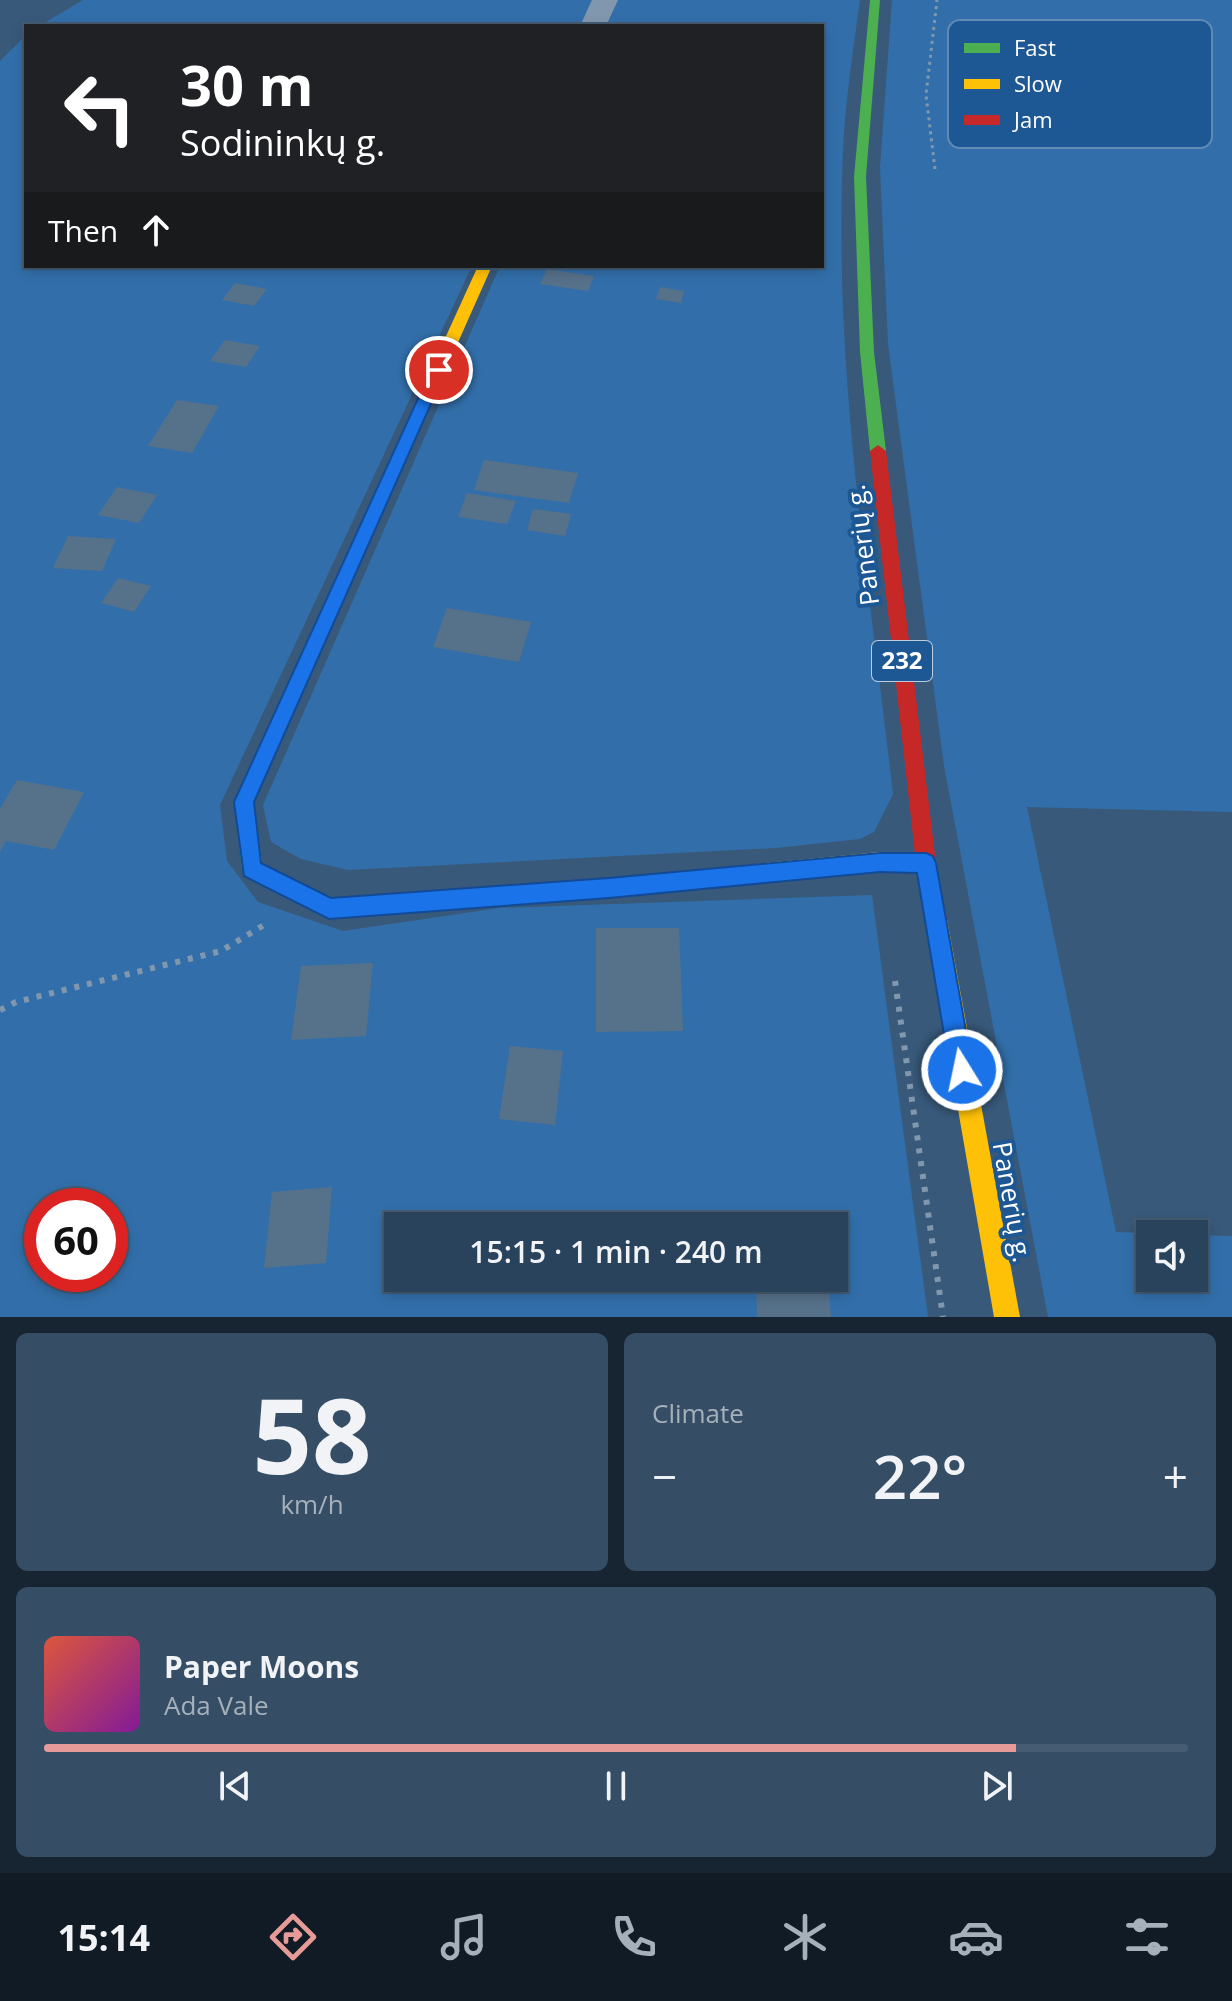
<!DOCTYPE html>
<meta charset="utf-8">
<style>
body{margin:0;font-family:"Open Sans",sans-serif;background:#364e65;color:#f1f3f6;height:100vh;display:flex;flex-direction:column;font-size:30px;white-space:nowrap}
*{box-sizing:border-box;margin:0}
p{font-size:26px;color:#a5b0bb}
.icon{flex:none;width:44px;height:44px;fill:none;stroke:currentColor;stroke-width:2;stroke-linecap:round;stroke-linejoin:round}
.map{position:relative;height:1317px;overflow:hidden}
.sheet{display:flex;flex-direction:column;gap:16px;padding:16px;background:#172533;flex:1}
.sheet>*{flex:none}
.guide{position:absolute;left:24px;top:24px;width:800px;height:244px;border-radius:0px;box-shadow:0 4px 12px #0003,0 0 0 2px #465c72;background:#202124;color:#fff;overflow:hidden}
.buttons{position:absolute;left:1136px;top:1220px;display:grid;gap:16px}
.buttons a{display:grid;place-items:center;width:72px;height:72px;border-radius:0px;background:#2a435c;box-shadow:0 4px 12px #0003,0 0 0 2px #465c72;font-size:40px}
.speed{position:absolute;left:24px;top:1188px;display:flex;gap:16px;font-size:40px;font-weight:700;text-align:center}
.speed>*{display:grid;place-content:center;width:104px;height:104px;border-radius:50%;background:#2a435c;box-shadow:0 4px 12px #0003,0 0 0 2px #465c72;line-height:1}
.speed .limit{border:12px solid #d22;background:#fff;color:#111}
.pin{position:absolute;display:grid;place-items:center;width:68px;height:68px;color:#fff;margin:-34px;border:4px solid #fff;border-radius:50%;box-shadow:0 2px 8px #0007}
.me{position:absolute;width:88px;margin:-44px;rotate:350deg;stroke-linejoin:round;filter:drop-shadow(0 0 6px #0008)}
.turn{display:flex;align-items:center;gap:28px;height:168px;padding:0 24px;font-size:36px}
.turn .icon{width:104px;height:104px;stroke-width:2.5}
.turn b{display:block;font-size:56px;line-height:68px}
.then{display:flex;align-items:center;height:76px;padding:0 24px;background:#0003;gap:16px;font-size:30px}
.big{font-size:60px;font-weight:600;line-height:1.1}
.sheet .card{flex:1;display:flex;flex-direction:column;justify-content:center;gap:12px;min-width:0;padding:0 28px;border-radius:12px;background:#364e65}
.sheet .dial{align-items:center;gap:0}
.dial b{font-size:104px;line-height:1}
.song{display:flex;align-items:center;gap:24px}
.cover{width:96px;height:96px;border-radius:12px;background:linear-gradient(135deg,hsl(10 70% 55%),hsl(290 70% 35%))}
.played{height:8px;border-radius:4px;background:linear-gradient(90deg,#e69b98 85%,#465c72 85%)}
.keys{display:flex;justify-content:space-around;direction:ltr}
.heat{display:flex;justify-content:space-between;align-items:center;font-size:44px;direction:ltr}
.sheet .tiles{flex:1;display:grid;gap:16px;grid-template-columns:1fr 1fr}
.card:last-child{grid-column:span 2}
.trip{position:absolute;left:384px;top:1212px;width:464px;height:80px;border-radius:0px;background:#2a435c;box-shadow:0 4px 12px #0003,0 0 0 2px #465c72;font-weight:600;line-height:80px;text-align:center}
.tab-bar{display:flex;height:128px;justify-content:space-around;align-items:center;background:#111b25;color:#a5b0bb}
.tab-bar .icon{width:56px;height:56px}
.tab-bar .on{color:#e69b98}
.tab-bar b{font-size:36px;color:#f1f3f6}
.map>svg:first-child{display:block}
</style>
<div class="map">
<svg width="1232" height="1317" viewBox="0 0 1232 1317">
<rect width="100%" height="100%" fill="#38597a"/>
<!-- green -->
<g fill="#326faa" fill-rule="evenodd">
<polygon points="83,0 597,0 584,26 39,26"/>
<path d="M616,0H860C854,44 847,89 844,133C831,353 868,576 893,794L874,832L860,839L776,848L348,870L301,859L271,842L263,805L500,266H822V26H604Z"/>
<polygon points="892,0 1232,0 1232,812 1027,807 1116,1232 1170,1234 1150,1234 1150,1278 1194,1278 1194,1235 1232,1236 1232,1317 1048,1317 944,766 888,344 880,168"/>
<path d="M26,35V266H472L220,805L227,861L258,902L343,931L499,908L872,895L928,1317H0V61ZM42,1206H110V1274H42ZM398,1226H834V1278H398Z"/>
</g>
<!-- building -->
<g fill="#56718a">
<polygon points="547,269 594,276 588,291 540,284"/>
<polygon points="235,283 267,289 254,306 222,300"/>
<polygon points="660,287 684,291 681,303 656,299"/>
<polygon points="225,340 260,346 246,367 210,361"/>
<polygon points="177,400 219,406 192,453 148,446"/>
<polygon points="484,460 578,473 569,503 474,490"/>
<polygon points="117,487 157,495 139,523 98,515"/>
<polygon points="467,493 516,501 507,524 458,517"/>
<polygon points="533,509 571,514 565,536 527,530"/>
<polygon points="68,536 116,539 102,571 53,568"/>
<polygon points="118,578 151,586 134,612 101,603"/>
<polygon points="447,608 531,622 519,662 433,647"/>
<polygon points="17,780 84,792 54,850 6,841 0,852 0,809"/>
<polygon points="596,928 679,928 683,1031 596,1032"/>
<polygon points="373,963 366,1036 291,1040 301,966"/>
<polygon points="510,1046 563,1051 555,1125 499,1119"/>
<polygon points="332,1187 326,1263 264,1268 272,1192"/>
<polygon points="756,1278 828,1278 831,1317 757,1317"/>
</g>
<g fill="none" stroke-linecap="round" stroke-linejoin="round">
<!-- path-far1 -->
<polyline stroke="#8197ad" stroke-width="3" stroke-dasharray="3 4" stroke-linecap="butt" points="935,169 926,95 937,0"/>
<!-- path -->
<g stroke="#8197ad" stroke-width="6" stroke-dasharray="5 8" stroke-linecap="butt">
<polyline points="895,981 943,1317"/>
<polyline points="0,1010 16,1002 221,951 264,925"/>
</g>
<!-- street -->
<polygon fill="#8197ad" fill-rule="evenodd" points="592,0 618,0 606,26 580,26"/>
<!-- fast -->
<g fill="#4caf50" fill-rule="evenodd">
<polygon points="870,0 880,0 866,177 874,352 886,451 878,457 870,451 860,352 854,177"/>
<polygon points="316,634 322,636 325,641 254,802 262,863 330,898 372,895 379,898 382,905 379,912 329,918 245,876 242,869 234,802 307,641 310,636"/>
</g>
<!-- slow -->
<g fill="#ffc107" fill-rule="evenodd">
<polygon points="478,266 492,266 325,641 322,646 310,646 307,641"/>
<polygon points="880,852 926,853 933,856 936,863 933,870 926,873 880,872 609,898 372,915 365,912 362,905 365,898 372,895 609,878"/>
<polygon points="936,909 943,912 947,919 1020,1317 994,1317 925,919 929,912"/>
</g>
<!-- jam -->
<polygon fill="#c62828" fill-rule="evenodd" points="878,445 886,451 936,863 947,919 943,926 936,929 929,926 925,919 916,863 870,451"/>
</g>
<!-- route -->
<polygon fill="#1a73e8" stroke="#114b97" stroke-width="2" points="439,365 446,370 254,802 261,863 331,898 609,878 880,853 926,853 933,856 936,863 973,1070 970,1078 962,1081 953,1078 950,1070 917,873 880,872 609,898 329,919 244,876 234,802 431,370"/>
<g text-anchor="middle" stroke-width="8" stroke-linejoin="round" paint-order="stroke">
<!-- shield labels -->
<rect fill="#1d5895" stroke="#bbcddf" stroke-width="2" x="872" y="641" width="60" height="40" rx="6"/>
<g font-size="24" font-weight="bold" fill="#fff">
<text x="902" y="669">232</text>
</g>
<!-- street labels -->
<g font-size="26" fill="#fff" stroke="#1d5895">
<text transform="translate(863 545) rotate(-97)" y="9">Panerių g.</text>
<text transform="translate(1012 1202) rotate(80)" y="9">Panerių g.</text>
</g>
</g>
<!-- legend -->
<rect x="948" y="20" width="264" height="128" rx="12" fill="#1d5895" stroke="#618ab5" stroke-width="2"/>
<rect x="964" y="43" width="36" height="10" fill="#4caf50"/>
<rect x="964" y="79" width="36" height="10" fill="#ffc107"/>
<rect x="964" y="115" width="36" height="10" fill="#c62828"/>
<g font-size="22" fill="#fff">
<text x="1014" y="56">Fast</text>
<text x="1014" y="92">Slow</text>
<text x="1014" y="128">Jam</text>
</g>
</svg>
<div class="buttons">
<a><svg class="icon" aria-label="sound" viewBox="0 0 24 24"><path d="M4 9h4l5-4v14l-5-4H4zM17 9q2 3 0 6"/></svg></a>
</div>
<div class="speed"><div class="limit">60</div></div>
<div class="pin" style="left:439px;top:370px;background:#d93025"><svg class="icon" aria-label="arrive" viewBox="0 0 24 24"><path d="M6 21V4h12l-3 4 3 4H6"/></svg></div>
<svg class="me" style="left:962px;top:1070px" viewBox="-20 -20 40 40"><circle r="17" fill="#1a73e8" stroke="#fff" stroke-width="3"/><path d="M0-11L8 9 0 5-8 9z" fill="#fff"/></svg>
<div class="trip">15:15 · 1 min · 240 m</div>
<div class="guide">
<div class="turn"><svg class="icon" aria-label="left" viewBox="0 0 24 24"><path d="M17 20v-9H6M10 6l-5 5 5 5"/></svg><div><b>30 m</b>Sodininkų g.</div></div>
<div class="then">Then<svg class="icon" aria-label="ahead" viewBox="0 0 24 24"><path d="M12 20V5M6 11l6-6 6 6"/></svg></div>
</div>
</div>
<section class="sheet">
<div class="tiles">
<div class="card dial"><b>58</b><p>km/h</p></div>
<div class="card"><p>Climate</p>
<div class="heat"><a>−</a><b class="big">22°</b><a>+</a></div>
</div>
<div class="card">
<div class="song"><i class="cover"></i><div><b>Paper Moons</b><p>Ada Vale</p></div></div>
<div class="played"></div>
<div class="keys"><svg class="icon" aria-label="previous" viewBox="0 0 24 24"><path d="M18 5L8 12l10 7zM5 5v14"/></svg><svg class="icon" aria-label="pause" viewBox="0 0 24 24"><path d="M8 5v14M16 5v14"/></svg><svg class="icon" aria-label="next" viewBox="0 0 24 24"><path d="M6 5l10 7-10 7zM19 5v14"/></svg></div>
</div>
</div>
</section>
<nav class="tab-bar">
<b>15:14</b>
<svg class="icon on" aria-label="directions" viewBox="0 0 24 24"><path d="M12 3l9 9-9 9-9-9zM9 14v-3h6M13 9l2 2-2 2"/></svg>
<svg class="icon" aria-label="music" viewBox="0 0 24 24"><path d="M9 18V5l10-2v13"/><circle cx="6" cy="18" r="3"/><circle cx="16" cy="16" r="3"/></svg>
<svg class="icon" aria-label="phone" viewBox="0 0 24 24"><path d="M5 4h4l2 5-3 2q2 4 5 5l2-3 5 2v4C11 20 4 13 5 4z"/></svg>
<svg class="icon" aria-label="climate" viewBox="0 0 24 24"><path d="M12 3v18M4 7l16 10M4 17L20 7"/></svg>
<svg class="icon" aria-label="car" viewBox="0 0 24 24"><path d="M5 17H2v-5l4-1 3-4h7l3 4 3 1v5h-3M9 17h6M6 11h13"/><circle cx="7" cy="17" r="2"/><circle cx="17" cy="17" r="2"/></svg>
<svg class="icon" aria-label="filters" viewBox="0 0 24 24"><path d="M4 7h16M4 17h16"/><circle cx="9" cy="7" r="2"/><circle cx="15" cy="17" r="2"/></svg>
</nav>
